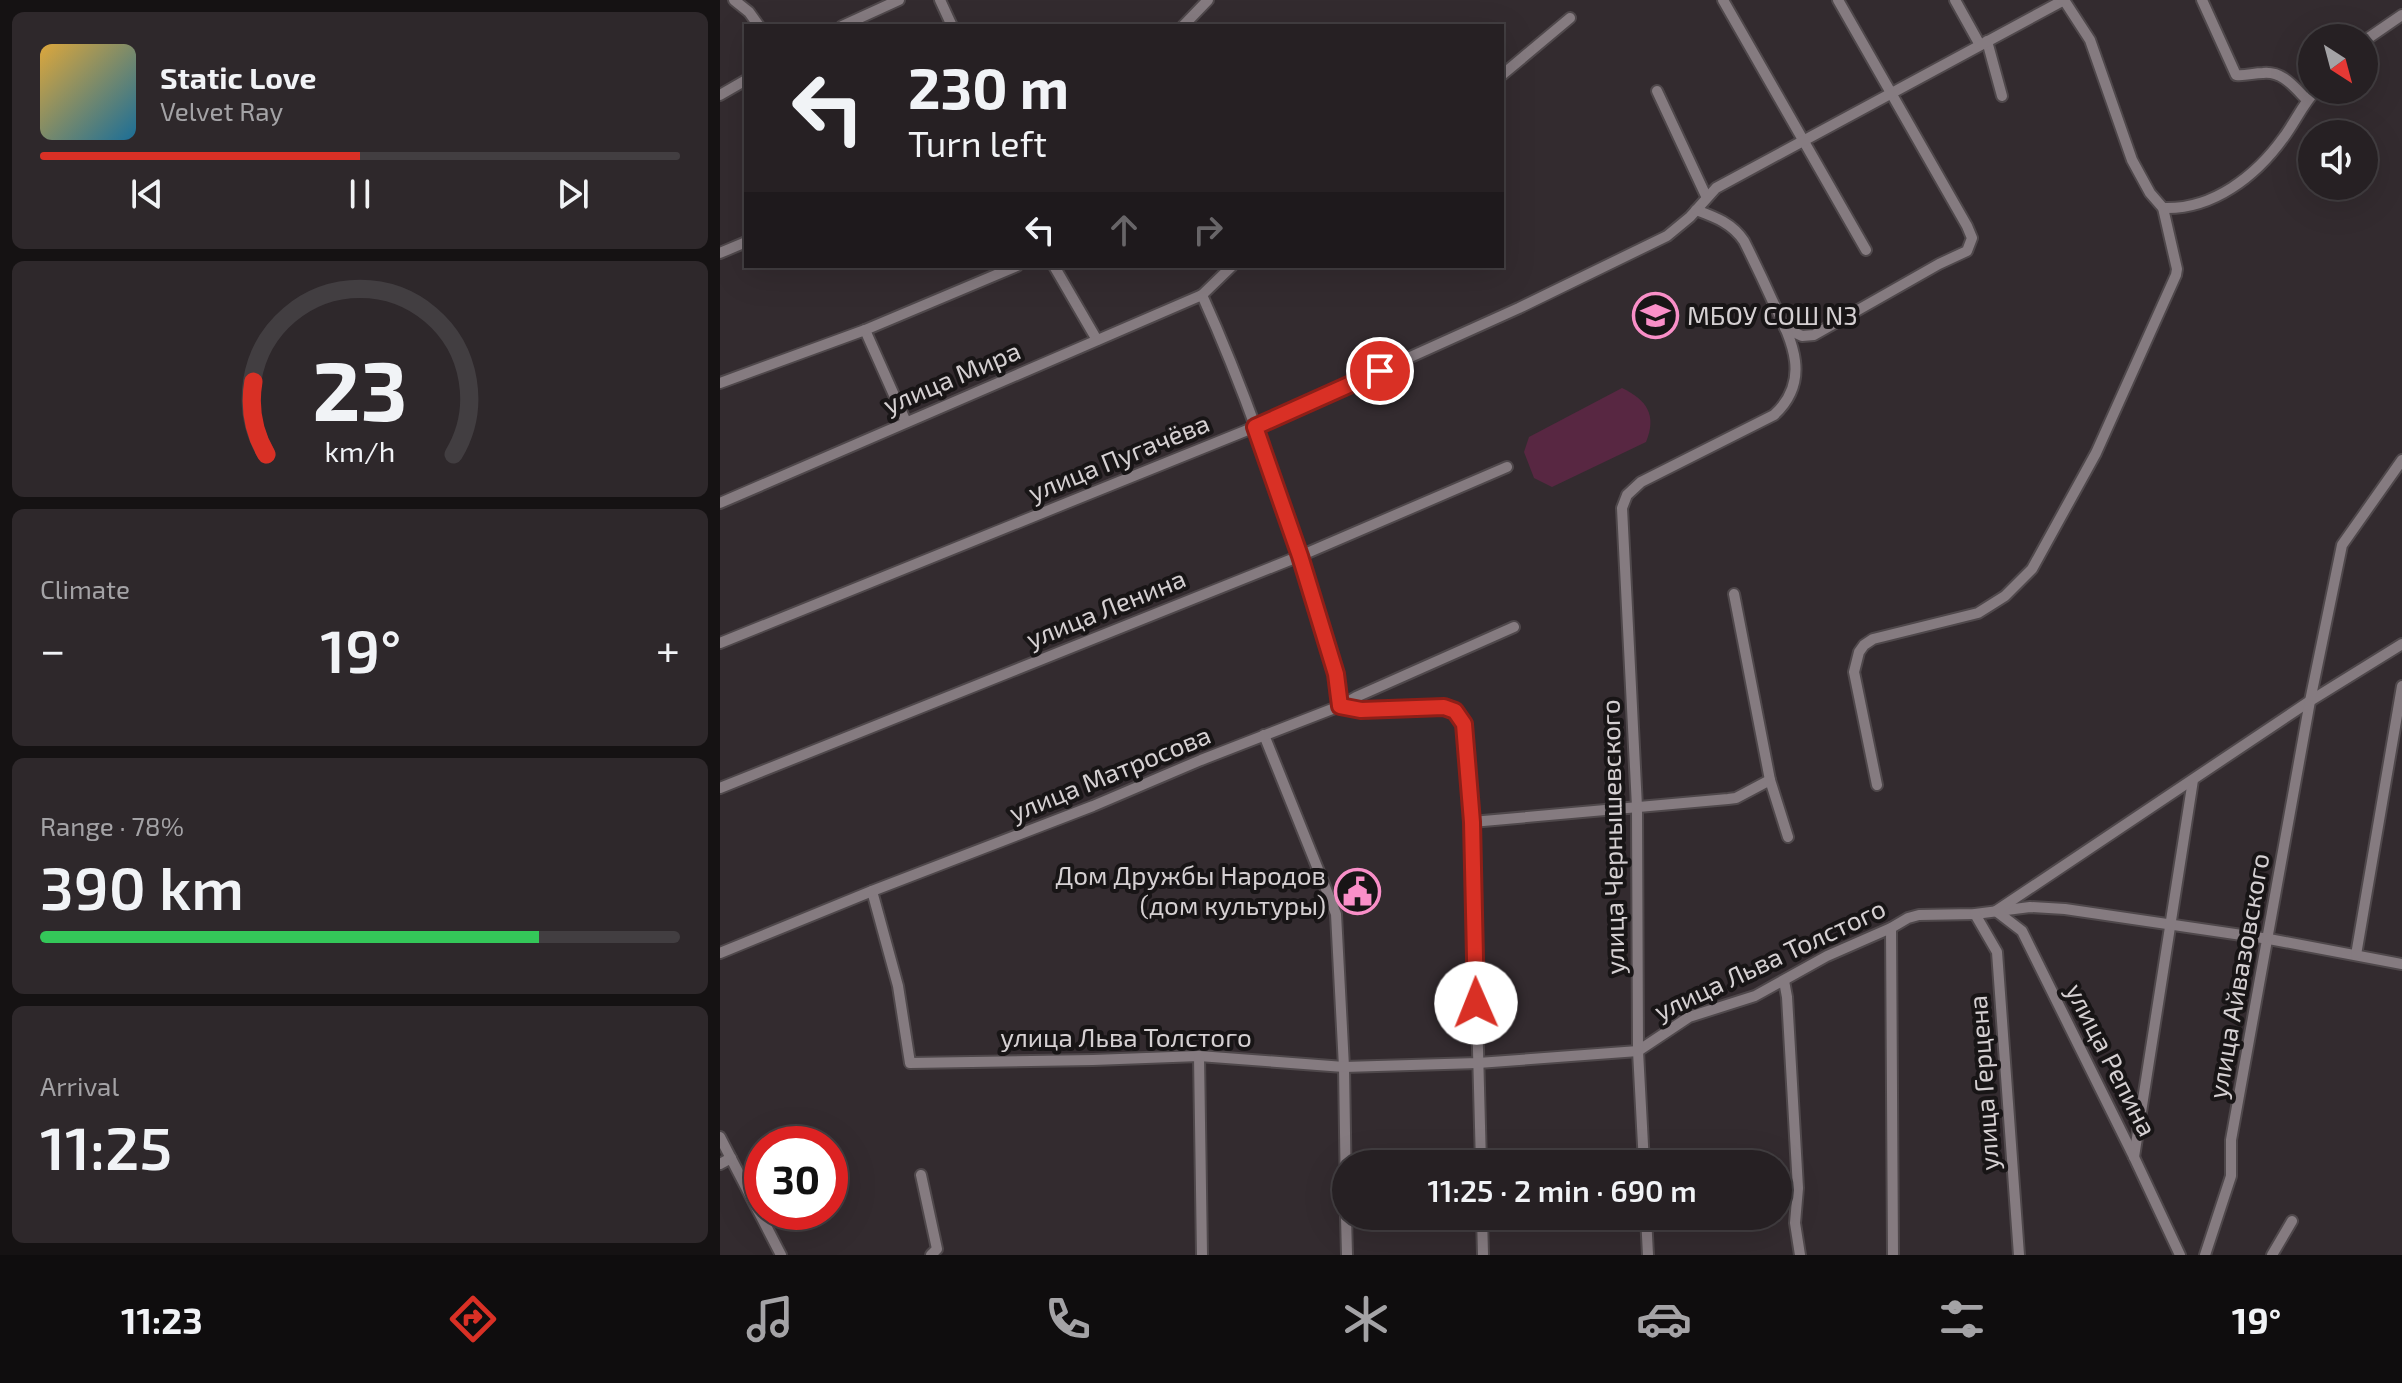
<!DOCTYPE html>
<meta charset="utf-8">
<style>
body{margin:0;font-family:"Exo 2",sans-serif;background:#2e282b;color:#f1f3f6;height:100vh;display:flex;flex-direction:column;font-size:30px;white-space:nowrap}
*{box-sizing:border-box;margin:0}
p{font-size:26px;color:#a4a3a6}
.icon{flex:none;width:44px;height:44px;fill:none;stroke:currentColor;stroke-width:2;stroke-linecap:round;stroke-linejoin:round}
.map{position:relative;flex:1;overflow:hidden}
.sheet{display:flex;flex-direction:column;gap:12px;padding:12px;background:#151213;width:720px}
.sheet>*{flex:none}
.guide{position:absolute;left:24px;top:24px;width:760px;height:244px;border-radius:0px;box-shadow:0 8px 32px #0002,0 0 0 2px #423e41;background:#262023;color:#f1f3f6;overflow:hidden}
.needle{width:52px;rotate:144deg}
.fabs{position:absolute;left:1578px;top:24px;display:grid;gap:16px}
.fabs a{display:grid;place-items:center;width:80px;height:80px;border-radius:50%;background:#262023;box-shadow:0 8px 32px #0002,0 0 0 2px #423e41;font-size:40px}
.speed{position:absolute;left:24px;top:1126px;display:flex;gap:16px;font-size:40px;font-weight:700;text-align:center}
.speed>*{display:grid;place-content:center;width:104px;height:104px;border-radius:50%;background:#262023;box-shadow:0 8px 32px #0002,0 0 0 2px #423e41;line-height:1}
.speed .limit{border:12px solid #d22;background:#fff;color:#111}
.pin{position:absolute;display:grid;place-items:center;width:68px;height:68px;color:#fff;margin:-34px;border:4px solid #fff;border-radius:50%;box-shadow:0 2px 8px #0007}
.me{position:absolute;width:88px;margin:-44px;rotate:359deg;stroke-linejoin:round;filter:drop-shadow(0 0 6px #0008)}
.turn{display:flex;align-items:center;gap:28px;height:168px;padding:0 32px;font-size:36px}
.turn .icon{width:104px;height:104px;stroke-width:2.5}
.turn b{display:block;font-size:56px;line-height:68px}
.lanes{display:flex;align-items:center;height:76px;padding:0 32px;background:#0003;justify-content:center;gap:40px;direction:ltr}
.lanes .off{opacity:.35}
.big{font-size:60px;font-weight:600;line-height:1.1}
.sheet .widget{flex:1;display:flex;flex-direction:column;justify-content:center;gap:12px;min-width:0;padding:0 28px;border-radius:12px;background:#2e282b}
.sheet .dial{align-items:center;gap:0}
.dial svg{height:208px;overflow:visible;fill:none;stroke:#423e41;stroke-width:7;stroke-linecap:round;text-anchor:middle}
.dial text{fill:#f1f3f6;stroke:none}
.song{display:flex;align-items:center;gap:24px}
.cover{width:96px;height:96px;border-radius:12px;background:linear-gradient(135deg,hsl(40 70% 55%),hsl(200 70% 35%))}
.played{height:8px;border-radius:4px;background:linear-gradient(90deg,#d93025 50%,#423e41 50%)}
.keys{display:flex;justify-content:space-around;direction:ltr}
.heat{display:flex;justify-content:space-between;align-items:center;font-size:44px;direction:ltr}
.charge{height:12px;border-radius:6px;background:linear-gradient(90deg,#34c759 78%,#423e41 0)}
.trip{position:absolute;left:612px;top:1150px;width:460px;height:80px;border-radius:40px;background:#262023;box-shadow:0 8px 32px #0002,0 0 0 2px #423e41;font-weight:600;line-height:80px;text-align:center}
.tabs{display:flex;height:128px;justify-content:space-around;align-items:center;background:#0f0d0e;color:#a4a3a6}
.tabs .icon{width:56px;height:56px}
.tabs .active{color:#d93025}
.tabs b{font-size:36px;color:#f1f3f6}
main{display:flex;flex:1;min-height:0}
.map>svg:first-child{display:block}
</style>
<main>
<section class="sheet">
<div class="widget">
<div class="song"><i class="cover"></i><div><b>Static Love</b><p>Velvet Ray</p></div></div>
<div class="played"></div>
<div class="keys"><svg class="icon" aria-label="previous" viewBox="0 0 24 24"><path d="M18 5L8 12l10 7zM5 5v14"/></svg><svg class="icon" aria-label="pause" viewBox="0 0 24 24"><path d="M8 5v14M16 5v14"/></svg><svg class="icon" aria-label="next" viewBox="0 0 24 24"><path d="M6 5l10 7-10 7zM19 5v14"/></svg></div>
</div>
<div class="widget dial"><svg viewBox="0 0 100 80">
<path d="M14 69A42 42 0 1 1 86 69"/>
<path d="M14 69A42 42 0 0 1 9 41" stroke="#d93025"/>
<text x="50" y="56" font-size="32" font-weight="700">23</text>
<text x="50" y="72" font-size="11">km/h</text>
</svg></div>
<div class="widget"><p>Climate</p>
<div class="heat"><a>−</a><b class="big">19°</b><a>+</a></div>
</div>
<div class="widget"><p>Range · 78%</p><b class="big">390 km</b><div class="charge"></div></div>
<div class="widget"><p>Arrival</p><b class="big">11:25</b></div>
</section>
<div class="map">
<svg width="1682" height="1255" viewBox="0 0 1682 1255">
<rect width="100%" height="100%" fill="#332b2f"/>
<!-- green -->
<path fill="#582742" d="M902,388C927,400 937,415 926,442L832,487L814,478L804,452L809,437Z"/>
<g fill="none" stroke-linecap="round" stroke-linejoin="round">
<defs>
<g id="minor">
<polyline points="14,0 29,12 39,26"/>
<polyline points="220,0 232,26"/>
<polyline points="1003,0 1146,250"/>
<polyline points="1235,0 1260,45"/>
<path d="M1482,0L1516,75C1526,76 1533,73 1543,73C1563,71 1574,87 1587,100"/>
<polyline points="122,26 179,0"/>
<polyline points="463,26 488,0"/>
<polyline points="1267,41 1282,96"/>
<polyline points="1644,41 1682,15"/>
<polyline points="782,75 850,18"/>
<polyline points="937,91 986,196"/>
<polyline points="0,95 26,80"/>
<path d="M1443,208C1493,210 1536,176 1564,137C1575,122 1583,104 1596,90"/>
<polyline points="0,253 26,242"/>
<polyline points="334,266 377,340"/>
<path d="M482,295C524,388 557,485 588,582C600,623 617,663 620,706"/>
<polyline points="1065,328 1082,336 1094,335 1219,264 1247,251 1252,238 1247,226 1118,0"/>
<polyline points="145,330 186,422"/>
<polyline points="0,383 145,330 297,266"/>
<polyline points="0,503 482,295 512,266"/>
<polyline points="1014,594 1050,780 1068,837"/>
<polyline points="0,643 535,427 799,308 947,236 970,217 996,188 1344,0"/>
<polyline points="620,706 641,710 724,707 735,711 744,724 752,822 761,1164"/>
<polyline points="544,735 616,914 624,1067 626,1198"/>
<polyline points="1157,785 1134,672 1139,652 1144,645 1153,639 1258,613 1285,596 1312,569 1376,453 1456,275 1457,269 1443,208 1430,193 1412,160 1370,40 1344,0"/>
<polyline points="0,788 580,556 787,467"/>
<polyline points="752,822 1008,799 1016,798 1050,780"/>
<polyline points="152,891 178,986 190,1063 373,1060 479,1056 624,1067 758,1063 918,1051 969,1017 1035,996 1107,956 1171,928 1188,918 1199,915 1255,914 1310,907 1345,909 1549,939 1682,964"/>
<polyline points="1255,914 1277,952 1299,1255"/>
<polyline points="1171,928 1173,1255"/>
<polyline points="0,953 152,891 373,806 481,760 620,706 636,697 794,627"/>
<polyline points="1636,955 1682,686"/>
<polyline points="1064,981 1067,997 1078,1188 1075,1223 1080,1255"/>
<polyline points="479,1056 482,1255"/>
<polyline points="0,1137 61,1255"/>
<polyline points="1414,1157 1473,780"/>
<polyline points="0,1164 11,1158"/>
<path d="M924,1164L918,1051L917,807L902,508L907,495L921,482L1054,415C1092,380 1072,341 1053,302C1044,282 1034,261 1024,241C1012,223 995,217 976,210"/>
<polyline points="201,1175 217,1249 211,1255"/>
<polyline points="626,1216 627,1255"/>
<polyline points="762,1216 763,1255"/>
<polyline points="926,1216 928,1255"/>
<polyline points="1460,1255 1414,1157 1302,931 1276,911 1590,701 1682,644"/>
<polyline points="1485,1255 1511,1176 1511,1140 1590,701 1622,545 1682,460"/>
<polyline points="1552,1255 1572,1221"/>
</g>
</defs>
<!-- minor casing -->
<use href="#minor" stroke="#4f484b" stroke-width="14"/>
<!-- minor -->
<use href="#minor" stroke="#857b80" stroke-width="10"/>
</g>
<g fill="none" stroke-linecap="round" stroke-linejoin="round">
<defs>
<polyline id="route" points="660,371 535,427 580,556 616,674 620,706 641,710 724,707 735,711 744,724 752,822 756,1003"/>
</defs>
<!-- route casing -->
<use href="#route" stroke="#8d1f18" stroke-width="20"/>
<!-- route -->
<use href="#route" stroke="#d93025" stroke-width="14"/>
</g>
<!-- icons -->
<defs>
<symbol id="school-ring" viewBox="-11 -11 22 22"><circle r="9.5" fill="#181516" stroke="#f98fc8" stroke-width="1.5"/><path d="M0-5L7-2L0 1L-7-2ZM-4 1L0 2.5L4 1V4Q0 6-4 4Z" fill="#f98fc8"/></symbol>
<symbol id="civic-ring" viewBox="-11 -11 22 22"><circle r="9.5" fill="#181516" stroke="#f98fc8" stroke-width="1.5"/><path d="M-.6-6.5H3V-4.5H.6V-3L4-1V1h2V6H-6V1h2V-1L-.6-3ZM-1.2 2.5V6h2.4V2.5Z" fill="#f98fc8"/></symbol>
</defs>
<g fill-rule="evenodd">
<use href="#school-ring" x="910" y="290" width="51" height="51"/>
<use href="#civic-ring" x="612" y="866" width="51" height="51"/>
</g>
<g text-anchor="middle" stroke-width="8" stroke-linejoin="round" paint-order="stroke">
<!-- poi labels -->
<g font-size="26" fill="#d5d0d2" stroke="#181516" text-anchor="start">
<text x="967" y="325">МБОУ СОШ N3</text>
<text x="606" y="885" text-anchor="end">Дом Дружбы Народов<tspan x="606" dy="30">(дом культуры)</tspan></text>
</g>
<!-- street labels -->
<g font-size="26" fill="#d5d0d2" stroke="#181516">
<text transform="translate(232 378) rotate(-23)" y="9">улица Мира</text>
<text transform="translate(399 458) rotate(-22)" y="9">улица Пугачёва</text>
<text transform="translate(386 609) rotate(-22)" y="9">улица Ленина</text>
<text transform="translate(390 774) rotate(-22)" y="9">улица Матросова</text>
<text transform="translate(893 837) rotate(-91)" y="9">улица Чернышевского</text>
<text transform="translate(1050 960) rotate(-25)" y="9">улица Льва Толстого</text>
<text transform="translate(1519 976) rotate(-80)" y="9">улица Айвазовского</text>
<text x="406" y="1047">улица Льва Толстого</text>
<text transform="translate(1391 1060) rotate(63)" y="9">улица Репина</text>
<text transform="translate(1264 1083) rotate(-94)" y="9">улица Герцена</text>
</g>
</g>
</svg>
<div class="fabs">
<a><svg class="needle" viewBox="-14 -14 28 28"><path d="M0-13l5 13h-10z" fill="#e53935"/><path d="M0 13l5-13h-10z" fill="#a4a3a6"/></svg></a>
<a><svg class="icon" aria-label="sound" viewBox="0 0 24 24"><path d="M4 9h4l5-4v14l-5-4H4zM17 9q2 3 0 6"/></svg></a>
</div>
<div class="speed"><div class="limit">30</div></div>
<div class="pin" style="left:660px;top:371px;background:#d93025"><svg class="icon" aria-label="arrive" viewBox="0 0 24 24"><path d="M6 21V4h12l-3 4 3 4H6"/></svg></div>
<svg class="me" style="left:756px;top:1003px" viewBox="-20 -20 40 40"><circle r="19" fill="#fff"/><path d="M0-13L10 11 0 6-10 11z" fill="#d93025"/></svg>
<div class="trip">11:25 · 2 min · 690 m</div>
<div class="guide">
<div class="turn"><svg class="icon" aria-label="left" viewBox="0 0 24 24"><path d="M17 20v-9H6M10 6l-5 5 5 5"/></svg><div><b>230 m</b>Turn left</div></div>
<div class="lanes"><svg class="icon" aria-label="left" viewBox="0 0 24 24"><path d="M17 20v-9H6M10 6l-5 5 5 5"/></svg><svg class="icon off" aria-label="ahead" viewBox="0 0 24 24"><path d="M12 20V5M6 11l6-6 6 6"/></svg><svg class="icon off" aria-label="right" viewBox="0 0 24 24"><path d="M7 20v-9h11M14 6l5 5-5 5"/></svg></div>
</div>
</div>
</main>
<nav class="tabs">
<b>11:23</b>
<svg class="icon active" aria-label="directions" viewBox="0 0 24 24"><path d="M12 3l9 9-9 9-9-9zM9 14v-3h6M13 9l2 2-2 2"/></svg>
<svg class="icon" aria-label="music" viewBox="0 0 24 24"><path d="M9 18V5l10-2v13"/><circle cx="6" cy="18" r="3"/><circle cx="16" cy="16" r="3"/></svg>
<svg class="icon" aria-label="phone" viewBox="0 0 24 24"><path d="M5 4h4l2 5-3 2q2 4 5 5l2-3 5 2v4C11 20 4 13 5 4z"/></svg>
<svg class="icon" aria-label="climate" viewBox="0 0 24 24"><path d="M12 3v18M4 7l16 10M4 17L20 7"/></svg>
<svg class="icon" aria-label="car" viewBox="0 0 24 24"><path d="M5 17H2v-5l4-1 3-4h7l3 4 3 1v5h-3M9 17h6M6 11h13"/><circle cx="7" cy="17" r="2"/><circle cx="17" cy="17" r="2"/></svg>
<svg class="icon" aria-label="filters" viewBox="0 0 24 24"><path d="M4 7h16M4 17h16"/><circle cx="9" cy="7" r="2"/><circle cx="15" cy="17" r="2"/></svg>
<b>19°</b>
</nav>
